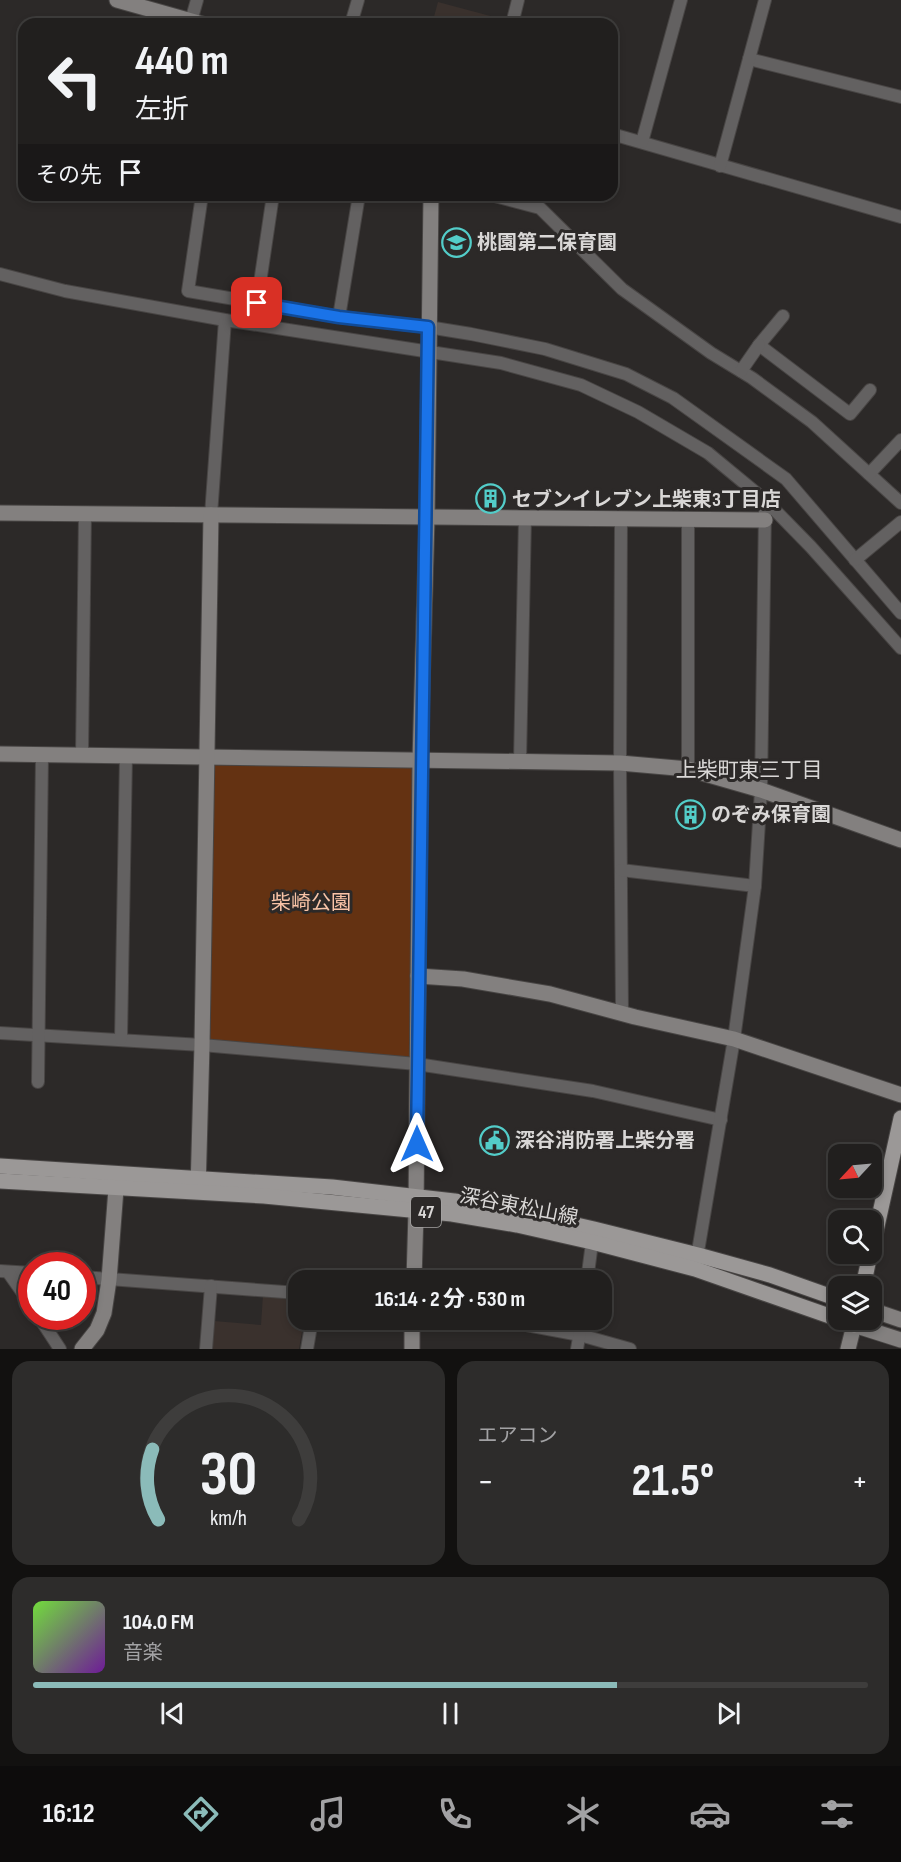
<!DOCTYPE html>
<html lang="ja">
<meta charset="utf-8">
<style>
body{margin:0;font-family:"Sofia Sans Condensed","Noto Sans JP",sans-serif;background:#2d2c2b;color:#f1f3f6;height:100vh;display:flex;flex-direction:column;font-size:22px;white-space:nowrap}
*{box-sizing:border-box;margin:0}
p{font-size:20px;color:#a2a2a4}
.icon{flex:none;width:33px;height:33px;fill:none;stroke:currentColor;stroke-width:2;stroke-linecap:round;stroke-linejoin:round}
.map{position:relative;height:1349px;overflow:hidden}
.details{display:flex;flex-direction:column;gap:12px;padding:12px;background:#121110;flex:1}
.details>*{flex:none}
.banner{position:absolute;left:18px;top:18px;width:600px;height:183px;border-radius:18px;box-shadow:0 3px 9px #0003,0 0 0 2px #3e3d3c;background:#211f1e;color:#f1f3f6;overflow:hidden}
.needle{width:39px;rotate:244deg}
.buttons{position:absolute;left:828px;top:1144px;display:grid;gap:12px}
.buttons a{display:grid;place-items:center;width:54px;height:54px;border-radius:12px;background:#211f1e;box-shadow:0 3px 9px #0003,0 0 0 2px #3e3d3c;font-size:30px}
.speed{position:absolute;left:18px;top:1252px;display:flex;gap:12px;font-size:30px;font-weight:700;text-align:center}
.speed>*{display:grid;place-content:center;width:78px;height:78px;border-radius:50%;background:#211f1e;box-shadow:0 3px 9px #0003,0 0 0 2px #3e3d3c;line-height:1}
.speed .limit{border:9px solid #d22;background:#fff;color:#111}
.pin{position:absolute;display:grid;place-items:center;width:51px;height:51px;color:#fff;margin:-26px;border-radius:12px;box-shadow:0 3px 9px #0006}
.me{position:absolute;width:66px;margin:-33px;rotate:0deg;stroke-linejoin:round;filter:drop-shadow(0 0 4px #0008)}
.turn{display:flex;align-items:center;gap:21px;height:126px;padding:0 18px;font-size:27px}
.turn .icon{width:78px;height:78px;stroke-width:2.5}
.turn b{display:block;font-size:42px;line-height:51px}
.then{display:flex;align-items:center;height:57px;padding:0 18px;background:#0003;gap:12px;font-size:22px}
.big{font-size:45px;font-weight:700;line-height:1.1}
.details .tile{flex:1;display:flex;flex-direction:column;justify-content:center;gap:9px;min-width:0;padding:0 21px;border-radius:18px;background:#2d2c2b}
.details .dial{align-items:center;gap:0}
.dial svg{height:156px;overflow:visible;fill:none;stroke:#3e3d3c;stroke-width:7;stroke-linecap:round;text-anchor:middle}
.dial text{fill:#f1f3f6;stroke:none}
.song{display:flex;align-items:center;gap:18px}
.cover{width:72px;height:72px;border-radius:9px;background:linear-gradient(135deg,hsl(100 70% 55%),hsl(280 70% 35%))}
.played{height:6px;border-radius:3px;background:linear-gradient(90deg,#8bbbb9 70%,#3e3d3c 70%)}
.keys{display:flex;justify-content:space-around;direction:ltr}
.heat{display:flex;justify-content:space-between;align-items:center;font-size:33px;direction:ltr}
.details .tiles{flex:1;display:grid;gap:12px;grid-template-columns:1fr 1fr}
.tile:last-child{grid-column:span 2}
.trip{position:absolute;left:288px;top:1270px;width:324px;height:60px;border-radius:18px;background:#211f1e;box-shadow:0 3px 9px #0003,0 0 0 2px #3e3d3c;font-weight:700;line-height:60px;text-align:center}
.tabs{display:flex;height:96px;justify-content:space-around;align-items:center;background:#0d0c0c;color:#a2a2a4}
.tabs .icon{width:42px;height:42px}
.tabs .active{color:#8bbbb9}
.tabs b{font-size:27px;color:#f1f3f6}
.map>svg:first-child{display:block}
</style>
<div class="map">
<svg width="901" height="1349" viewBox="0 0 901 1349">
<rect width="100%" height="100%" fill="#2c2928"/>
<!-- built -->
<g fill="#3a312d">
<polygon points="438,2 509,21 508,24 432,24"/>
<polygon points="263,1295 298,1297 298,1320 304,1320 299,1349 209,1349 214,1321 261,1325"/>
</g>
<!-- green -->
<polygon fill="#643212" points="206,757 420,760 417,1064 202,1045"/>
<g fill="none" stroke-linecap="round" stroke-linejoin="round">
<defs>
<g id="street">
<polyline points="191,21 197,0"/>
<polyline points="351,24 358,0"/>
<polyline points="512,24 518,0"/>
<polyline points="749,59 901,97"/>
<polyline points="612,134 901,217"/>
<polyline points="642,142 681,0"/>
<polyline points="720,166 765,0"/>
<polyline points="202,195 188,291 339,317 428,327 471,334 545,349 626,374 673,398 786,479 901,613"/>
<polyline points="491,195 540,208 622,289 711,353 752,378 812,422 901,503"/>
<polyline points="0,274 65,291 225,320 501,363 581,385 638,412 708,453 766,501 811,547 901,648"/>
<polyline points="257,303 273,195"/>
<polyline points="783,316 759,345 850,414 870,390"/>
<polyline points="339,317 359,195"/>
<polyline points="741,371 759,345"/>
<polyline points="869,474 901,440"/>
<polyline points="211,515 225,320"/>
<polyline points="621,519 620,763 622,1013"/>
<polyline points="688,520 688,769"/>
<polyline points="855,560 901,522"/>
<polyline points="82,755 85,513"/>
<polyline points="520,761 525,518"/>
<polyline points="621,870 755,886"/>
<polyline points="0,1033 202,1045 417,1064 593,1091 721,1120"/>
<polyline points="121,1039 126,756"/>
<polyline points="38,1082 42,755"/>
<polyline points="696,1263 734,1039 755,886 761,790 765,511"/>
<polyline points="0,1271 32,1273"/>
<polyline points="8,1272 32,1306"/>
<polyline points="82,1277 298,1293"/>
<polyline points="587,1281 593,1235"/>
<polyline points="39,1317 60,1349"/>
<polyline points="499,1320 580,1335 630,1349"/>
<polyline points="206,1349 211,1286"/>
<polyline points="307,1349 312,1320"/>
<polyline points="577,1349 582,1320"/>
</g>
<g id="secondary">
<polyline points="117,0 202,24"/>
<polyline points="0,513 765,520"/>
<polyline points="0,754 620,763 688,769 761,790 901,840"/>
<polyline points="418,976 463,979 550,994 635,1017 734,1039 901,1095"/>
<polyline points="198,1190 202,1045 211,515"/>
<polyline points="414,1281 416,1211 420,760 427,517 431,195"/>
<polyline points="872,1310 901,1320"/>
<polyline points="82,1349 97,1330 104,1313 109,1280 117,1176"/>
<polyline points="412,1349 412,1320"/>
<polyline points="848,1349 854,1325 901,1340"/>
</g>
<g id="primary">
<polyline points="0,1166 332,1187 454,1201 506,1209 594,1229 698,1255 770,1275 838,1299"/>
<polyline points="0,1181 264,1196 452,1214 517,1225 592,1242 695,1269 838,1319"/>
<polyline points="872,1249 901,1118"/>
<polyline points="863,1287 870,1254"/>
<polyline points="840,1320 854,1325 855,1320"/>
</g>
</defs>
<!-- street casing -->
<use href="#street" stroke="#484544" stroke-width="14"/>
<!-- secondary casing -->
<use href="#secondary" stroke="#484544" stroke-width="17"/>
<!-- primary casing -->
<use href="#primary" stroke="#484544" stroke-width="17"/>
<!-- street -->
<use href="#street" stroke="#636161" stroke-width="12"/>
<!-- secondary -->
<use href="#secondary" stroke="#83807f" stroke-width="15"/>
<!-- primary -->
<use href="#primary" stroke="#9b9897" stroke-width="15"/>
</g>
<g fill="none" stroke-linecap="round" stroke-linejoin="round">
<defs>
<path id="route" d="M257,303L339,317L428,327C425,600 419,872 417,1144"/>
</defs>
<!-- route casing -->
<use href="#route" stroke="#114b97" stroke-width="15"/>
<!-- route -->
<use href="#route" stroke="#1a73e8" stroke-width="10"/>
</g>
<!-- icons -->
<defs>
<symbol id="school-ring" viewBox="-11 -11 22 22"><circle r="9.5" fill="#2c2928" stroke="#53cdc9" stroke-width="1.5"/><path d="M0-5L7-2L0 1L-7-2ZM-4 1L0 2.5L4 1V4Q0 6-4 4Z" fill="#53cdc9"/></symbol>
<symbol id="building-ring" viewBox="-11 -11 22 22"><circle r="9.5" fill="#2c2928" stroke="#53cdc9" stroke-width="1.5"/><path d="M-4-6H4V6H1V3H-1V6H-4ZM-2.5-4.3h1.7v1.8h-1.7ZM.8-4.3h1.7v1.8H.8ZM-2.5-1h1.7V.8h-1.7ZM.8-1h1.7V.8H.8Z" fill="#53cdc9"/></symbol>
<symbol id="civic-ring" viewBox="-11 -11 22 22"><circle r="9.5" fill="#2c2928" stroke="#53cdc9" stroke-width="1.5"/><path d="M-.6-6.5H3V-4.5H.6V-3L4-1V1h2V6H-6V1h2V-1L-.6-3ZM-1.2 2.5V6h2.4V2.5Z" fill="#53cdc9"/></symbol>
</defs>
<g fill-rule="evenodd">
<use href="#school-ring" x="440" y="226" width="33" height="33"/>
<use href="#building-ring" x="474" y="482" width="33" height="33"/>
<use href="#building-ring" x="674" y="798" width="33" height="33"/>
<use href="#civic-ring" x="478" y="1124" width="33" height="33"/>
</g>
<g text-anchor="middle" stroke-width="6" stroke-linejoin="round" paint-order="stroke">
<!-- shield labels -->
<rect fill="#2c2928" stroke="#a5a3a2" stroke-width="1.5" x="411" y="1197" width="30" height="30" rx="4.5"/>
<g font-size="18" font-weight="bold" fill="#d9d7d6">
<text x="426" y="1218">47</text>
</g>
<!-- poi labels -->
<g font-size="20" font-weight="bold" fill="#d9d7d6" stroke="#2c2928" text-anchor="start">
<text x="477" y="249">桃園第二保育園</text>
<text x="512" y="506">セブンイレブン上柴東3丁目店</text>
<text x="711" y="821">のぞみ保育園</text>
<text x="515" y="1147">深谷消防署上柴分署</text>
</g>
<!-- park labels -->
<g font-size="20" fill="#f9c4a7" stroke="#2c2928">
<text x="311" y="909">柴崎公園</text>
</g>
<!-- street labels -->
<g font-size="20" fill="#d9d7d6" stroke="#2c2928">
<text transform="translate(519 1206) rotate(11)" y="7">深谷東松山線</text>
</g>
<!-- neighbourhood labels -->
<g font-size="21" fill="#d9d7d6" stroke="#2c2928">
<text x="749" y="777">上柴町東三丁目</text>
</g>
</g>
</svg>
<div class="buttons">
<a><svg class="needle" viewBox="-14 -14 28 28"><path d="M0-13l5 13h-10z" fill="#e53935"/><path d="M0 13l5-13h-10z" fill="#a2a2a4"/></svg></a>
<a><svg class="icon" aria-label="search" viewBox="0 0 24 24"><circle cx="10" cy="10" r="6"/><path d="M15 15l6 6"/></svg></a>
<a><svg class="icon" aria-label="layers" viewBox="0 0 24 24"><path d="M12 4l9 5-9 5-9-5zM3 14l9 5 9-5"/></svg></a>
</div>
<div class="speed"><div class="limit">40</div></div>
<div class="pin" style="left:257px;top:303px;background:#d93025"><svg class="icon" aria-label="arrive" viewBox="0 0 24 24"><path d="M6 21V4h12l-3 4 3 4H6"/></svg></div>
<svg class="me" style="left:417px;top:1144px" viewBox="-20 -20 40 40"><path d="M0-17L14 15 0 8-14 15z" fill="#1a73e8" stroke="#fff" stroke-width="4"/></svg>
<div class="trip">16:14 · 2 分 · 530 m</div>
<div class="banner">
<div class="turn"><svg class="icon" aria-label="left" viewBox="0 0 24 24"><path d="M17 20v-9H6M10 6l-5 5 5 5"/></svg><div><b>440 m</b>左折</div></div>
<div class="then">その先<svg class="icon" aria-label="arrive" viewBox="0 0 24 24"><path d="M6 21V4h12l-3 4 3 4H6"/></svg></div>
</div>
</div>
<section class="details">
<div class="tiles">
<div class="tile dial"><svg viewBox="0 0 100 80">
<path d="M14 69A42 42 0 1 1 86 69"/>
<path d="M14 69A42 42 0 0 1 11 33" stroke="#8bbbb9"/>
<text x="50" y="56" font-size="32" font-weight="700">30</text>
<text x="50" y="72" font-size="11">km/h</text>
</svg></div>
<div class="tile"><p>エアコン</p>
<div class="heat"><a>−</a><b class="big">21.5°</b><a>+</a></div>
</div>
<div class="tile">
<div class="song"><i class="cover"></i><div><b>104.0 FM</b><p>音楽</p></div></div>
<div class="played"></div>
<div class="keys"><svg class="icon" aria-label="previous" viewBox="0 0 24 24"><path d="M18 5L8 12l10 7zM5 5v14"/></svg><svg class="icon" aria-label="pause" viewBox="0 0 24 24"><path d="M8 5v14M16 5v14"/></svg><svg class="icon" aria-label="next" viewBox="0 0 24 24"><path d="M6 5l10 7-10 7zM19 5v14"/></svg></div>
</div>
</div>
</section>
<nav class="tabs">
<b>16:12</b>
<svg class="icon active" aria-label="directions" viewBox="0 0 24 24"><path d="M12 3l9 9-9 9-9-9zM9 14v-3h6M13 9l2 2-2 2"/></svg>
<svg class="icon" aria-label="music" viewBox="0 0 24 24"><path d="M9 18V5l10-2v13"/><circle cx="6" cy="18" r="3"/><circle cx="16" cy="16" r="3"/></svg>
<svg class="icon" aria-label="phone" viewBox="0 0 24 24"><path d="M5 4h4l2 5-3 2q2 4 5 5l2-3 5 2v4C11 20 4 13 5 4z"/></svg>
<svg class="icon" aria-label="climate" viewBox="0 0 24 24"><path d="M12 3v18M4 7l16 10M4 17L20 7"/></svg>
<svg class="icon" aria-label="car" viewBox="0 0 24 24"><path d="M5 17H2v-5l4-1 3-4h7l3 4 3 1v5h-3M9 17h6M6 11h13"/><circle cx="7" cy="17" r="2"/><circle cx="17" cy="17" r="2"/></svg>
<svg class="icon" aria-label="filters" viewBox="0 0 24 24"><path d="M4 7h16M4 17h16"/><circle cx="9" cy="7" r="2"/><circle cx="15" cy="17" r="2"/></svg>
</nav>
